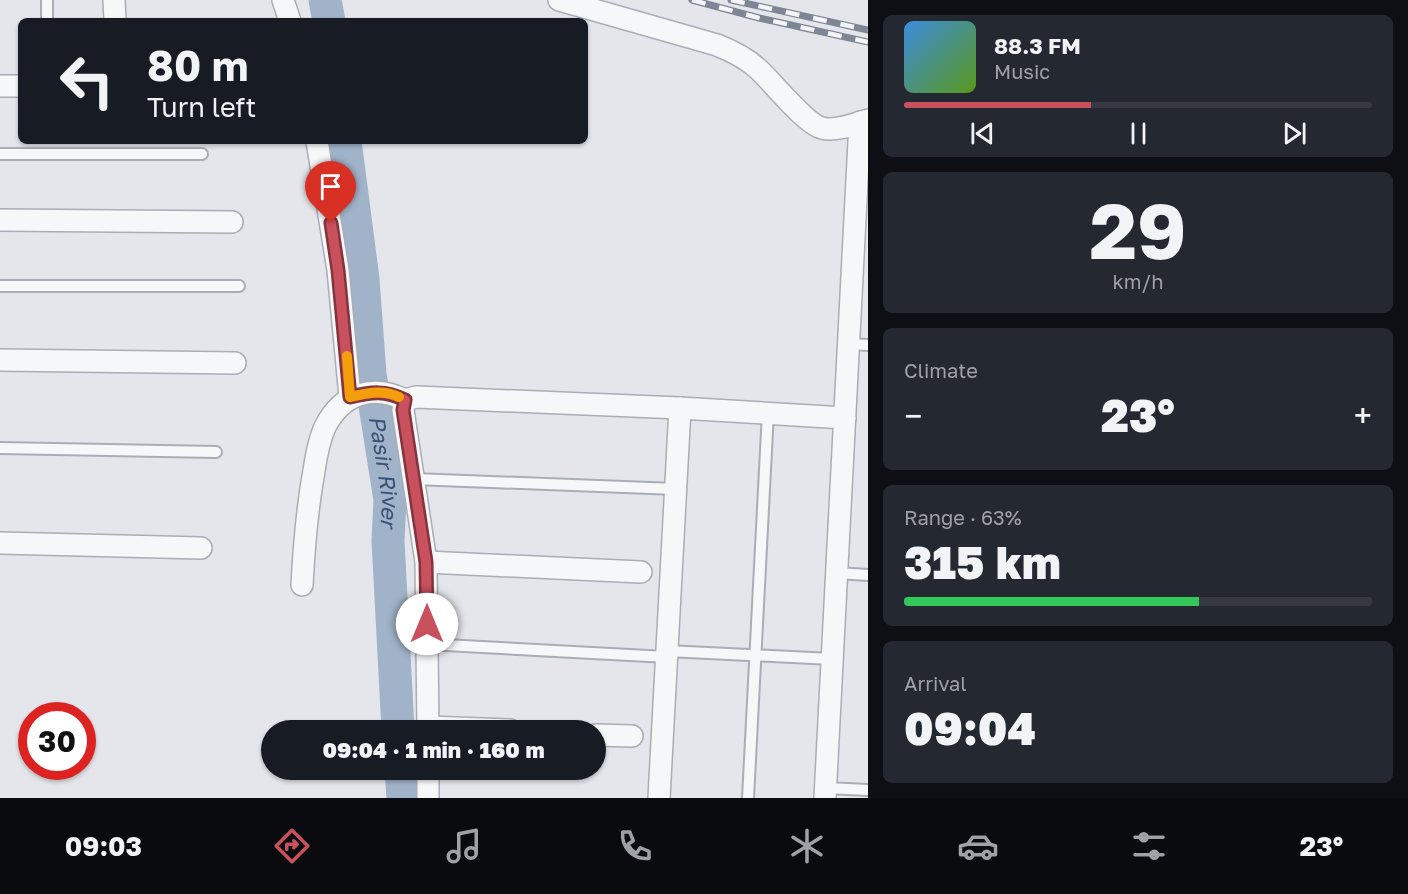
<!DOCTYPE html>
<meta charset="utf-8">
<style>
body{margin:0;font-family:"Golos Text",sans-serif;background:#242831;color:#f1f3f6;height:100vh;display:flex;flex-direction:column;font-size:22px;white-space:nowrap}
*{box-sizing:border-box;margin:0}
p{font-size:20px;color:#9ea1a6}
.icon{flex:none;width:33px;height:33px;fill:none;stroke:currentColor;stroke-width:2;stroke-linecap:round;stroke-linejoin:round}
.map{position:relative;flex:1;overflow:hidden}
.side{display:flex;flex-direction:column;gap:15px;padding:15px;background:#0d0f14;width:540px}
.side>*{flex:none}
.hud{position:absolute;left:18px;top:18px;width:570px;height:126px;border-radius:9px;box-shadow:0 2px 4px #0004;background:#171b24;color:#f1f3f6;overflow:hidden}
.speed{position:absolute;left:18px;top:702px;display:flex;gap:12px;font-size:30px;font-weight:700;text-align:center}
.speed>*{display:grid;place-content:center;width:78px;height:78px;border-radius:50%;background:#171b24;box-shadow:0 2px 4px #0004;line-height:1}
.speed .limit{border:9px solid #d22;background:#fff;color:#111}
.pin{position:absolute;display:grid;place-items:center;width:51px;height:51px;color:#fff;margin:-62px -26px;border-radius:50% 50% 50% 0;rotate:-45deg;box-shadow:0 0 6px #0007}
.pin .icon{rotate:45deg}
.me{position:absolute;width:66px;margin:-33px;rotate:0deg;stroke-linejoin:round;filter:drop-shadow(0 0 4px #0008)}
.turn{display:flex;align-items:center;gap:21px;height:126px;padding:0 30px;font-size:27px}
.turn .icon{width:78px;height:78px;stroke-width:2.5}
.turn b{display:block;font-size:42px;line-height:51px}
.big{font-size:45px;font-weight:800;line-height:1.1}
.side .widget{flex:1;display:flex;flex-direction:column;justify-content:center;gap:9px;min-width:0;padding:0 21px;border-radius:9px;background:#242831}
.side .dial{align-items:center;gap:0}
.dial b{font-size:78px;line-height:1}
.song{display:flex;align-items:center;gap:18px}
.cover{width:72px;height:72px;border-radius:9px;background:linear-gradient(135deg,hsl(210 70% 55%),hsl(90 70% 35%))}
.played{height:6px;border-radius:3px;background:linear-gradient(90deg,#c9505d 40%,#363941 40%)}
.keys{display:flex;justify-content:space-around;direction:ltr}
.heat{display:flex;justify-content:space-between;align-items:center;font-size:33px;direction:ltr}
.charge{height:9px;border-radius:4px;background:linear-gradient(90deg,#34c759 63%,#363941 0)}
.trip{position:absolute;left:261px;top:720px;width:345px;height:60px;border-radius:30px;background:#171b24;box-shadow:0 2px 4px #0004;font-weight:800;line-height:60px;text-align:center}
.dock{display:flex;height:96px;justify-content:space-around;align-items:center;background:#090b0e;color:#9ea1a6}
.dock .icon{width:42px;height:42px}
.dock .current{color:#c9505d}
.dock b{font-size:27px;color:#f1f3f6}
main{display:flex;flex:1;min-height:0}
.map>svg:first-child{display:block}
</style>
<main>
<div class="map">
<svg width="868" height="798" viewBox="0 0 868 798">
<rect width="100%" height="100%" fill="#e4e6eb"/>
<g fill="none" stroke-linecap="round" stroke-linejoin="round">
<!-- river -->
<g stroke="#a1b3c9" stroke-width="33">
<polyline points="325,0 329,21"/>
<path id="s1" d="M345,141L363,279L370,374L390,500L388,541L398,730"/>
<polyline points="401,770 403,798"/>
</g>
<defs>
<g id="lane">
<polyline points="47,21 47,0"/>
<polyline points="0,154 202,154"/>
<polyline points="0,286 239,286"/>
<polyline points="848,344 868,345"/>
<polyline points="0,448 216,452"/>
<polyline points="414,479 676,489"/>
<polyline points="837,573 868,575"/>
<polyline points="427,644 667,657"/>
<polyline points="667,651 832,659"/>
<polyline points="826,788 868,790"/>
<polyline points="748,798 768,412"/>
</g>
<g id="street">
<polyline points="114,0 115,21"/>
<polyline points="283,0 290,21"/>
<path d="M559,0L717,45C732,51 745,57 757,68C772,81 805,124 822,128C835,132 855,124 868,120"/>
<polyline points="0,86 21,86"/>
<polyline points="317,141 338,270 350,397"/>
<polyline points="0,220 232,222"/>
<polyline points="0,360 235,363"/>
<polyline points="0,543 201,548"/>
<polyline points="426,562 641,572"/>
<path d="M302,585C304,547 307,509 314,471C316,457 319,440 325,427C342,393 373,384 405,400"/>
<polyline points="428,727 510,730"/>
<polyline points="428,730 426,562 403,410 405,400 416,397 680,408 845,418"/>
<polyline points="596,735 632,736"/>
<polyline points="428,798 428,770"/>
<polyline points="659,798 680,408"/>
<polyline points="825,798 860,122"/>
</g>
</defs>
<!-- lane casing -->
<use href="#lane" stroke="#a9adb5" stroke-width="14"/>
<!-- street casing -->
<use href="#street" stroke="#a9adb5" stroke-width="24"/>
<!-- lane -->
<use href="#lane" stroke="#f6f7f9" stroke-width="10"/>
<!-- street -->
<use href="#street" stroke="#f6f7f9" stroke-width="21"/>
<defs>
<g id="rail">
<polyline points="692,0 759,18 868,42"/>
<polyline points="731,0 868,30"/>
</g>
</defs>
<!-- rail casing -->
<use href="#rail" stroke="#7e8594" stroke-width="7"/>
<!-- rail -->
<use href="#rail" stroke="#f3f5f8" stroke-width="4.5" stroke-dasharray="14" stroke-linecap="butt"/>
</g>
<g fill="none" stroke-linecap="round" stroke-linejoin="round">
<defs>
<path id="route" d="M331,223L338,270L350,397C372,392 385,390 405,400L403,410L426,562L427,624"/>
</defs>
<!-- route casing -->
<use href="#route" stroke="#83343c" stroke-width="15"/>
<!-- route -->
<use href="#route" stroke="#c9505d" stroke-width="10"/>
<!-- slow -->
<path stroke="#f59e0b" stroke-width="10" d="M347,356L350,397C367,393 384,389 399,397"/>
</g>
<g text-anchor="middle" stroke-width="4.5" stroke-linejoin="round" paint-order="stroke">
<!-- water labels -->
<g font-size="22" font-style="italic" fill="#385175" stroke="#f3f5f8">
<text dy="8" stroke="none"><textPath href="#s1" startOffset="333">Pasir River</textPath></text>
</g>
</g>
</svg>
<div class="speed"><div class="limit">30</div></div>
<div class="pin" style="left:331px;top:223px;background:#d93025"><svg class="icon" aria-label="arrive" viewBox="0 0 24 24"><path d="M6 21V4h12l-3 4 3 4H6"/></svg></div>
<svg class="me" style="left:427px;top:624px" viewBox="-20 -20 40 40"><circle r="19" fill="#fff"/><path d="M0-13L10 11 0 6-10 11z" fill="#c9505d"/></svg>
<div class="trip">09:04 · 1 min · 160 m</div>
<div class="hud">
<div class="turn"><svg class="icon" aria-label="left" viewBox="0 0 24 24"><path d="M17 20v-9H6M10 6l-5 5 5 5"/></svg><div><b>80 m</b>Turn left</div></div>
</div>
</div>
<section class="side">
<div class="widget">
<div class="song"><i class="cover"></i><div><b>88.3 FM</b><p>Music</p></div></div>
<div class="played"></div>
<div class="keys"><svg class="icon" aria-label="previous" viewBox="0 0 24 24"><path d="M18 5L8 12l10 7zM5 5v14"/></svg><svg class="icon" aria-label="pause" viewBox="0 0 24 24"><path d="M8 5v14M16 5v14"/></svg><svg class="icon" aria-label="next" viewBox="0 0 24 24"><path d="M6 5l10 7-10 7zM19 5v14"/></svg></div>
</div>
<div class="widget dial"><b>29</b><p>km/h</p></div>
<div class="widget"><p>Climate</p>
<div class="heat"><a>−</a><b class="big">23°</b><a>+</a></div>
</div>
<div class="widget"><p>Range · 63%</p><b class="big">315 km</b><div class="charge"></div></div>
<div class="widget"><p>Arrival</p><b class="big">09:04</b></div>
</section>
</main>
<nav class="dock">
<b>09:03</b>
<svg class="icon current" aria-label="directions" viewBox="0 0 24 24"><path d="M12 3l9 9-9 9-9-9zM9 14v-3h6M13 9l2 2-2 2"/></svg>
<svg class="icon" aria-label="music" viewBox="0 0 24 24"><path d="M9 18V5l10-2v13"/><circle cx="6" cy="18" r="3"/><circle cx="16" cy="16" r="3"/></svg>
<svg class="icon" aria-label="phone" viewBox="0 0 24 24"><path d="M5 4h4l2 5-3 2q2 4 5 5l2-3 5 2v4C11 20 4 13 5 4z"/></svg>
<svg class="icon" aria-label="climate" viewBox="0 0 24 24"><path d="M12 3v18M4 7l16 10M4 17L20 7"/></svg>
<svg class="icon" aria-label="car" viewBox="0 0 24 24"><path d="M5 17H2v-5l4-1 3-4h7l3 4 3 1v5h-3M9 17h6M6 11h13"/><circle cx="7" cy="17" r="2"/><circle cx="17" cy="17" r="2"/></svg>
<svg class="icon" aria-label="filters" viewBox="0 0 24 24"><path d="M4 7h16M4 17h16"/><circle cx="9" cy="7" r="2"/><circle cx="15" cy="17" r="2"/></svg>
<b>23°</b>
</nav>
